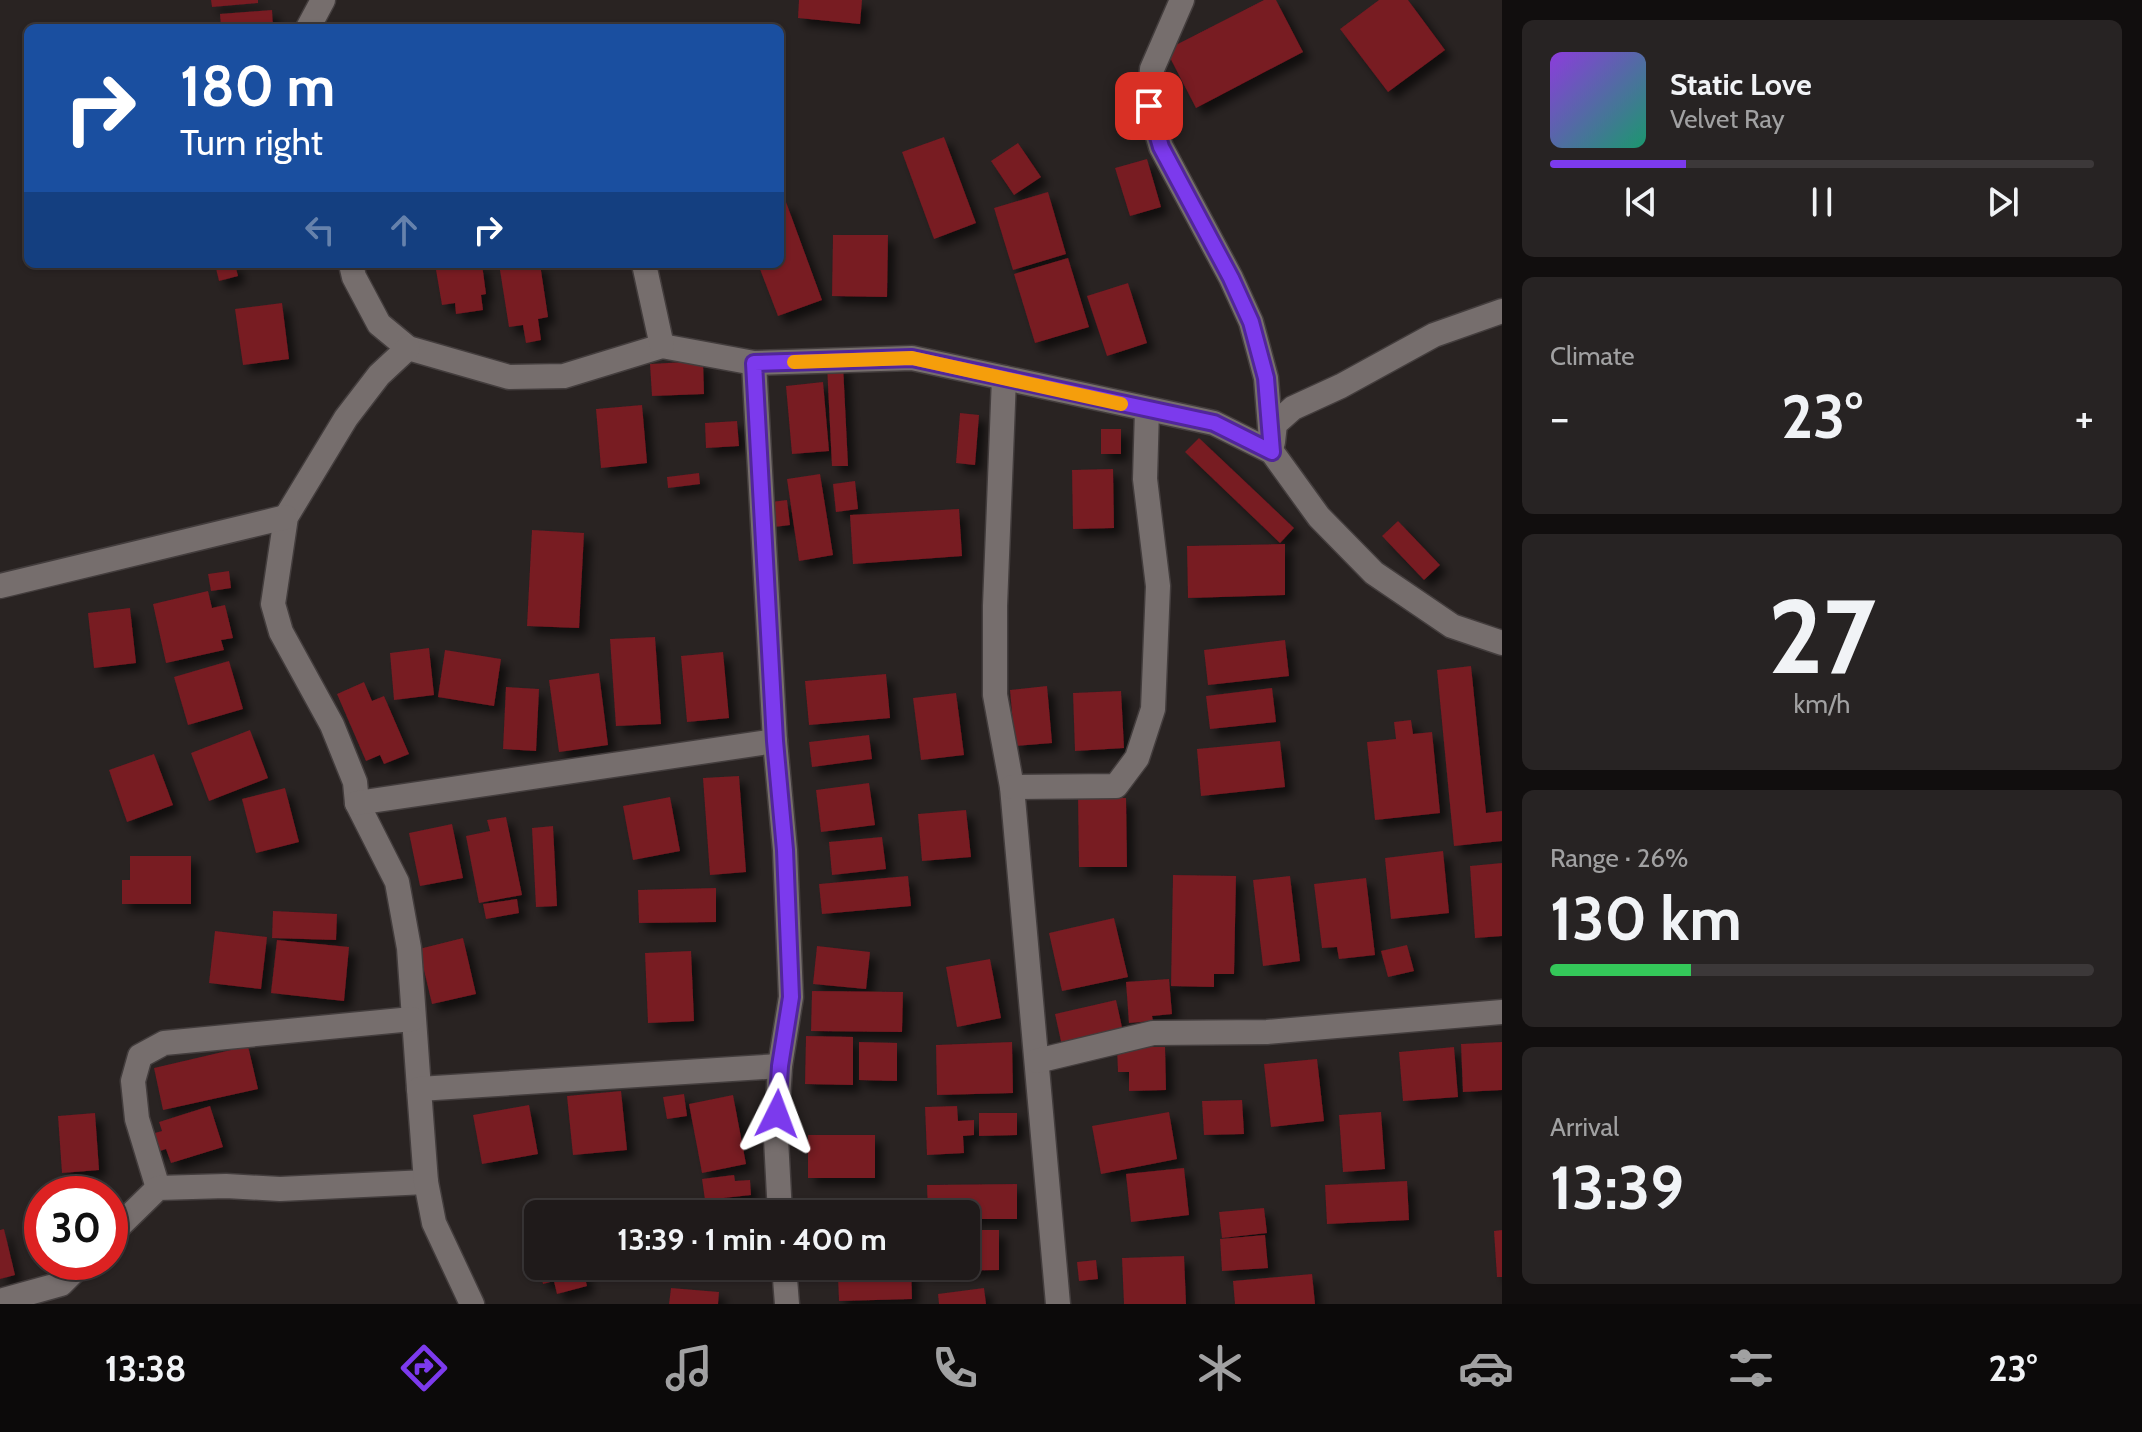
<!DOCTYPE html>
<meta charset="utf-8">
<style>
body{margin:0;font-family:Cabin,sans-serif;background:#272323;color:#f1f3f6;height:100vh;display:flex;flex-direction:column;font-size:30px;white-space:nowrap}
*{box-sizing:border-box;margin:0}
p{font-size:26px;color:#a1a1a2}
.icon{flex:none;width:44px;height:44px;fill:none;stroke:currentColor;stroke-width:2;stroke-linecap:round;stroke-linejoin:round}
.map{position:relative;flex:1;overflow:hidden}
.drawer{display:flex;flex-direction:column;gap:20px;padding:20px;background:#110e0e;width:640px}
.drawer>*{flex:none}
.hud{position:absolute;left:24px;top:24px;width:760px;height:244px;border-radius:12px;box-shadow:0 2px 6px #0004,0 0 0 2px #3c3839;background:#1a4fa0;color:#fff;overflow:hidden}
.speed{position:absolute;left:24px;top:1176px;display:flex;gap:16px;font-size:40px;font-weight:700;text-align:center}
.speed>*{display:grid;place-content:center;width:104px;height:104px;border-radius:50%;background:#1f1a1a;box-shadow:0 2px 6px #0004,0 0 0 2px #3c3839;line-height:1}
.speed .limit{border:12px solid #d22;background:#fff;color:#111}
.pin{position:absolute;display:grid;place-items:center;width:68px;height:68px;color:#fff;margin:-34px;border-radius:16px;box-shadow:0 4px 12px #0006}
.me{position:absolute;width:88px;margin:-44px;rotate:3deg;stroke-linejoin:round;filter:drop-shadow(0 0 6px #0008)}
.turn{display:flex;align-items:center;gap:28px;height:168px;padding:0 24px;font-size:36px}
.turn .icon{width:104px;height:104px;stroke-width:2.5}
.turn b{display:block;font-size:56px;line-height:68px}
.lanes{display:flex;align-items:center;height:76px;padding:0 24px;background:#0003;justify-content:center;gap:40px;direction:ltr}
.lanes .off{opacity:.35}
.big{font-size:60px;font-weight:700;line-height:1.1}
.drawer .card{flex:1;display:flex;flex-direction:column;justify-content:center;gap:12px;min-width:0;padding:0 28px;border-radius:12px;background:#272323}
.drawer .dial{align-items:center;gap:0}
.dial b{font-size:104px;line-height:1}
.song{display:flex;align-items:center;gap:24px}
.cover{width:96px;height:96px;border-radius:12px;background:linear-gradient(135deg,hsl(270 70% 55%),hsl(160 70% 35%))}
.played{height:8px;border-radius:4px;background:linear-gradient(90deg,#7c3aed 25%,#3c3839 25%)}
.keys{display:flex;justify-content:space-around;direction:ltr}
.heat{display:flex;justify-content:space-between;align-items:center;font-size:44px;direction:ltr}
.charge{height:12px;border-radius:6px;background:linear-gradient(90deg,#34c759 26%,#3c3839 0)}
.trip{position:absolute;left:524px;top:1200px;width:456px;height:80px;border-radius:12px;background:#1f1a1a;box-shadow:0 2px 6px #0004,0 0 0 2px #3c3839;font-weight:700;line-height:80px;text-align:center}
.tab-bar{display:flex;height:128px;justify-content:space-around;align-items:center;background:#0c0a0a;color:#a1a1a2}
.tab-bar .icon{width:56px;height:56px}
.tab-bar .on{color:#7c3aed}
.tab-bar b{font-size:36px;color:#f1f3f6}
main{display:flex;flex:1;min-height:0}
.map>svg:first-child{display:block}
</style>
<main>
<div class="map">
<svg width="1502" height="1304" viewBox="0 0 1502 1304">
<defs>
<filter id="shadow"><feDropShadow dx="7" dy="7" stdDeviation="4" flood-color="#0009"/></filter>
</defs>
<rect width="100%" height="100%" fill="#292322"/>
<!-- building -->
<g fill="#781a22" filter="url(#shadow)">
<polygon points="211,0 258,0 258,3 212,7"/>
<polygon points="799,0 862,0 860,24 798,18"/>
<polygon points="1264,0 1276,0 1303,52 1196,108 1166,50"/>
<polygon points="1379,0 1408,0 1445,50 1388,92 1340,29"/>
<polygon points="272,10 273,28 221,28 220,14"/>
<polygon points="944,137 976,223 934,239 902,152"/>
<polygon points="1018,143 1041,177 1014,195 991,161"/>
<polygon points="1147,159 1161,207 1130,216 1115,168"/>
<polygon points="1048,192 1066,254 1013,270 994,208"/>
<polygon points="786,202 822,300 778,316 758,264 780,264 780,204"/>
<polygon points="833,235 888,235 887,297 832,296"/>
<polygon points="1068,258 1089,327 1035,343 1014,274"/>
<polygon points="215,264 235,264 238,276 219,281"/>
<polygon points="435,264 482,264 486,294 481,295 483,310 456,314 455,303 442,305"/>
<polygon points="499,264 540,264 548,317 538,319 541,340 526,343 523,325 509,327"/>
<polygon points="1128,283 1147,343 1107,356 1087,296"/>
<polygon points="282,303 289,359 243,365 235,309"/>
<polygon points="703,361 704,394 652,396 650,364"/>
<polygon points="827,365 843,365 848,466 832,466"/>
<polygon points="823,382 829,451 792,454 786,386"/>
<polygon points="642,405 647,463 601,468 596,409"/>
<polygon points="960,413 979,415 975,465 956,463"/>
<polygon points="737,421 739,446 706,448 705,423"/>
<rect x="1101" y="429" width="20" height="25"/>
<polygon points="1199,438 1294,528 1280,543 1185,452"/>
<polygon points="1113,469 1114,528 1073,529 1072,470"/>
<polygon points="699,473 700,484 668,488 667,477"/>
<polygon points="820,474 833,555 799,561 787,479"/>
<polygon points="855,481 858,509 836,512 833,484"/>
<polygon points="787,500 790,525 774,527 771,502"/>
<polygon points="959,509 962,556 853,564 850,515"/>
<polygon points="1398,521 1440,565 1424,580 1382,536"/>
<polygon points="532,530 584,533 579,628 527,626"/>
<polygon points="1285,544 1285,595 1188,598 1187,546"/>
<polygon points="229,571 231,588 211,591 208,574"/>
<polygon points="208,591 212,608 225,605 233,638 221,640 224,650 166,663 153,604"/>
<polygon points="130,608 136,663 94,668 88,613"/>
<polygon points="655,637 661,724 616,726 610,639"/>
<polygon points="1285,640 1289,676 1208,685 1204,650"/>
<polygon points="429,648 434,695 394,700 390,653"/>
<polygon points="445,650 501,659 494,706 438,697"/>
<polygon points="723,652 729,718 687,722 681,656"/>
<polygon points="229,661 243,709 188,725 174,677"/>
<polygon points="1471,666 1486,813 1502,811 1502,841 1454,846 1437,670"/>
<polygon points="599,673 608,745 559,752 549,680"/>
<polygon points="886,674 890,718 809,725 805,681"/>
<polygon points="364,682 372,701 384,696 409,754 384,764 380,755 366,761 337,694"/>
<polygon points="1047,686 1052,743 1015,746 1010,690"/>
<polygon points="506,687 539,689 536,751 503,749"/>
<polygon points="1272,688 1276,722 1210,729 1206,696"/>
<polygon points="1121,691 1124,748 1075,751 1073,693"/>
<polygon points="956,693 964,755 921,760 913,698"/>
<polygon points="1411,720 1413,734 1432,732 1440,813 1375,820 1367,742 1396,739 1394,722"/>
<polygon points="250,730 268,778 209,801 191,753"/>
<polygon points="869,735 872,759 812,767 809,742"/>
<polygon points="1280,741 1285,787 1201,796 1197,749"/>
<polygon points="154,754 173,805 127,822 109,770"/>
<polygon points="739,776 746,872 710,875 703,778"/>
<polygon points="869,783 875,825 821,832 816,790"/>
<polygon points="285,788 299,842 256,853 242,799"/>
<polygon points="670,797 680,851 633,860 623,806"/>
<polygon points="1078,797 1126,798 1127,867 1079,867"/>
<polygon points="966,810 971,857 922,861 918,814"/>
<polygon points="506,817 522,895 479,903 466,836 490,831 487,820"/>
<polygon points="452,824 463,878 420,886 409,833"/>
<polygon points="553,826 557,906 536,907 532,828"/>
<polygon points="882,837 886,869 832,875 829,842"/>
<polygon points="1443,851 1449,913 1391,919 1385,858"/>
<polygon points="130,856 191,856 191,904 122,904 122,880 130,880"/>
<polygon points="1502,863 1502,936 1475,938 1470,866"/>
<polygon points="1173,875 1236,876 1234,974 1214,974 1214,987 1171,986"/>
<polygon points="908,876 911,906 822,914 819,884"/>
<polygon points="1290,876 1300,961 1263,966 1253,880"/>
<polygon points="1366,878 1375,955 1339,959 1337,947 1322,948 1314,884"/>
<polygon points="716,888 716,922 639,923 638,890"/>
<polygon points="517,899 519,913 486,919 483,904"/>
<polygon points="273,911 337,914 336,940 272,938"/>
<polygon points="1114,918 1128,977 1062,991 1049,933"/>
<polygon points="215,931 267,937 261,989 209,983"/>
<polygon points="463,938 476,994 432,1004 419,949"/>
<polygon points="277,940 349,947 344,1001 271,993"/>
<polygon points="1407,945 1414,971 1388,977 1381,951"/>
<polygon points="817,946 870,952 866,989 813,984"/>
<polygon points="691,951 694,1021 648,1023 645,953"/>
<polygon points="990,959 1001,1018 957,1027 946,967"/>
<polygon points="1169,979 1172,1014 1152,1016 1153,1021 1129,1023 1126,982"/>
<polygon points="812,991 903,992 902,1032 811,1031"/>
<polygon points="1116,1000 1123,1032 1062,1046 1055,1014"/>
<polygon points="806,1036 853,1037 853,1085 805,1084"/>
<polygon points="859,1042 897,1043 897,1081 859,1080"/>
<polygon points="1012,1042 1013,1093 937,1095 936,1045"/>
<polygon points="1502,1042 1502,1090 1463,1092 1461,1044"/>
<polygon points="248,1046 258,1089 163,1110 154,1068"/>
<polygon points="1117,1047 1165,1047 1166,1090 1129,1091 1129,1072 1118,1072"/>
<polygon points="1454,1047 1458,1097 1403,1101 1399,1052"/>
<polygon points="1317,1059 1324,1121 1271,1127 1264,1064"/>
<polygon points="621,1091 627,1150 573,1155 567,1096"/>
<polygon points="684,1094 687,1116 667,1119 663,1097"/>
<polygon points="733,1095 746,1164 702,1173 689,1104"/>
<polygon points="1242,1100 1244,1134 1204,1135 1202,1101"/>
<polygon points="529,1105 538,1154 482,1164 473,1115"/>
<polygon points="210,1106 223,1147 171,1163 166,1149 157,1152 151,1134 162,1131 159,1122"/>
<polygon points="957,1106 958,1121 974,1120 974,1135 963,1136 964,1153 927,1155 925,1107"/>
<polygon points="1169,1112 1177,1159 1101,1174 1092,1126"/>
<polygon points="1381,1112 1385,1169 1343,1172 1339,1115"/>
<polygon points="95,1113 99,1170 62,1173 58,1116"/>
<polygon points="979,1113 1017,1113 1017,1135 979,1136"/>
<rect x="808" y="1135" width="67" height="43"/>
<polygon points="1184,1168 1189,1215 1131,1222 1126,1174"/>
<polygon points="734,1175 735,1181 750,1180 751,1195 705,1200 702,1179"/>
<polygon points="78,1178 82,1194 49,1194 47,1185"/>
<polygon points="1407,1181 1409,1220 1327,1224 1325,1185"/>
<polygon points="1017,1184 1017,1219 966,1219 966,1214 928,1214 927,1185"/>
<polygon points="909,1204 909,1214 857,1214 856,1205"/>
<polygon points="1264,1208 1267,1233 1222,1238 1219,1212"/>
<polygon points="4,1229 15,1275 0,1279 0,1230"/>
<polygon points="966,1230 999,1230 999,1270 924,1271 924,1266 966,1266"/>
<polygon points="1502,1230 1502,1277 1497,1277 1494,1231"/>
<polygon points="1265,1235 1268,1268 1222,1271 1220,1239"/>
<polygon points="1184,1256 1186,1304 1124,1304 1122,1258"/>
<polygon points="1096,1260 1098,1279 1079,1281 1077,1262"/>
<polygon points="539,1266 582,1266 587,1286 557,1294 554,1281 543,1284"/>
<polygon points="858,1266 911,1266 912,1299 839,1301 838,1276 859,1276"/>
<polygon points="1312,1274 1315,1304 1235,1304 1233,1281"/>
<polygon points="671,1288 719,1292 718,1304 669,1304"/>
<polygon points="984,1288 986,1304 939,1304 938,1294"/>
</g>
<g fill="none" stroke-linecap="round" stroke-linejoin="round">
<defs>
<g id="minor">
<polyline points="1182,0 1152,69 1149,106 1161,147 1231,278 1251,322 1266,378 1272,452"/>
<polyline points="308,28 323,0"/>
<polyline points="351,264 354,277 379,324 408,348 509,377 564,376 662,346 754,363 912,358 1214,423 1272,452 1319,517 1374,573 1452,626 1502,643"/>
<polyline points="644,264 662,346"/>
<polyline points="408,348 379,375 346,418 286,517 273,604 281,632 332,725 355,782 357,803 397,882 409,948 419,1089"/>
<polyline points="754,363 775,741 785,850 791,997 780,1066 776,1139 780,1214"/>
<polyline points="1004,378 995,606 995,695 1012,787 1058,1304"/>
<polyline points="1273,442 1275,424 1293,408 1341,386 1434,335 1502,311"/>
<polyline points="0,586 286,517"/>
<polyline points="1012,787 1116,786 1137,758 1153,709 1158,586 1145,479 1147,410"/>
<polyline points="357,803 775,741"/>
<polyline points="1037,1061 1153,1033 1267,1032 1502,1012"/>
<polyline points="158,1188 137,1119 133,1081 140,1056 164,1043 412,1019"/>
<polyline points="110,1235 158,1188 226,1186 280,1189 426,1182"/>
<polyline points="784,1266 787,1304"/>
<polyline points="0,1301 61,1284 83,1262"/>
<polyline points="472,1304 434,1223 426,1182 419,1089 780,1066"/>
</g>
</defs>
<!-- minor casing -->
<use href="#minor" stroke="#433d3d" stroke-width="27"/>
<!-- minor -->
<use href="#minor" stroke="#766e6d" stroke-width="24"/>
</g>
<g fill="none" stroke-linecap="round" stroke-linejoin="round">
<defs>
<polyline id="route" points="777,1114 780,1066 791,997 785,850 775,741 754,363 912,358 1214,423 1272,452 1266,378 1251,322 1231,278 1161,147 1149,106"/>
</defs>
<!-- route casing -->
<use href="#route" stroke="#51269a" stroke-width="20"/>
<!-- route -->
<use href="#route" stroke="#7c3aed" stroke-width="14"/>
<!-- slow -->
<polyline stroke="#f59e0b" stroke-width="14" points="794,362 912,358 1121,404"/>
</g>
</svg>
<div class="speed"><div class="limit">30</div></div>
<div class="pin" style="left:1149px;top:106px;background:#d93025"><svg class="icon" aria-label="arrive" viewBox="0 0 24 24"><path d="M6 21V4h12l-3 4 3 4H6"/></svg></div>
<svg class="me" style="left:777px;top:1114px" viewBox="-20 -20 40 40"><path d="M0-17L14 15 0 8-14 15z" fill="#7c3aed" stroke="#fff" stroke-width="4"/></svg>
<div class="trip">13:39 · 1 min · 400 m</div>
<div class="hud">
<div class="turn"><svg class="icon" aria-label="right" viewBox="0 0 24 24"><path d="M7 20v-9h11M14 6l5 5-5 5"/></svg><div><b>180 m</b>Turn right</div></div>
<div class="lanes"><svg class="icon off" aria-label="left" viewBox="0 0 24 24"><path d="M17 20v-9H6M10 6l-5 5 5 5"/></svg><svg class="icon off" aria-label="ahead" viewBox="0 0 24 24"><path d="M12 20V5M6 11l6-6 6 6"/></svg><svg class="icon" aria-label="right" viewBox="0 0 24 24"><path d="M7 20v-9h11M14 6l5 5-5 5"/></svg></div>
</div>
</div>
<section class="drawer">
<div class="card">
<div class="song"><i class="cover"></i><div><b>Static Love</b><p>Velvet Ray</p></div></div>
<div class="played"></div>
<div class="keys"><svg class="icon" aria-label="previous" viewBox="0 0 24 24"><path d="M18 5L8 12l10 7zM5 5v14"/></svg><svg class="icon" aria-label="pause" viewBox="0 0 24 24"><path d="M8 5v14M16 5v14"/></svg><svg class="icon" aria-label="next" viewBox="0 0 24 24"><path d="M6 5l10 7-10 7zM19 5v14"/></svg></div>
</div>
<div class="card"><p>Climate</p>
<div class="heat"><a>−</a><b class="big">23°</b><a>+</a></div>
</div>
<div class="card dial"><b>27</b><p>km/h</p></div>
<div class="card"><p>Range · 26%</p><b class="big">130 km</b><div class="charge"></div></div>
<div class="card"><p>Arrival</p><b class="big">13:39</b></div>
</section>
</main>
<nav class="tab-bar">
<b>13:38</b>
<svg class="icon on" aria-label="directions" viewBox="0 0 24 24"><path d="M12 3l9 9-9 9-9-9zM9 14v-3h6M13 9l2 2-2 2"/></svg>
<svg class="icon" aria-label="music" viewBox="0 0 24 24"><path d="M9 18V5l10-2v13"/><circle cx="6" cy="18" r="3"/><circle cx="16" cy="16" r="3"/></svg>
<svg class="icon" aria-label="phone" viewBox="0 0 24 24"><path d="M5 4h4l2 5-3 2q2 4 5 5l2-3 5 2v4C11 20 4 13 5 4z"/></svg>
<svg class="icon" aria-label="climate" viewBox="0 0 24 24"><path d="M12 3v18M4 7l16 10M4 17L20 7"/></svg>
<svg class="icon" aria-label="car" viewBox="0 0 24 24"><path d="M5 17H2v-5l4-1 3-4h7l3 4 3 1v5h-3M9 17h6M6 11h13"/><circle cx="7" cy="17" r="2"/><circle cx="17" cy="17" r="2"/></svg>
<svg class="icon" aria-label="filters" viewBox="0 0 24 24"><path d="M4 7h16M4 17h16"/><circle cx="9" cy="7" r="2"/><circle cx="15" cy="17" r="2"/></svg>
<b>23°</b>
</nav>
